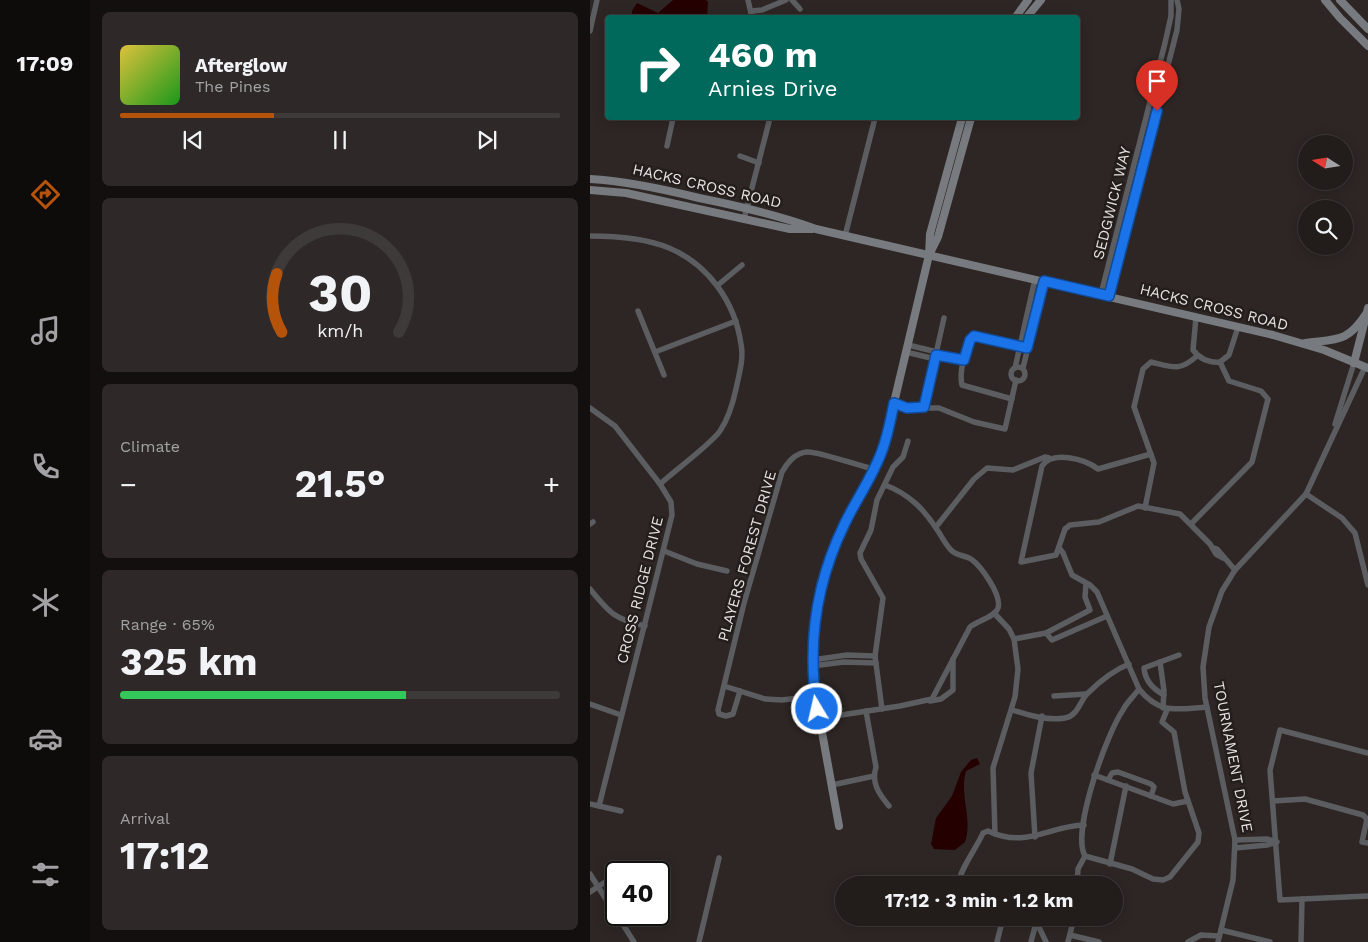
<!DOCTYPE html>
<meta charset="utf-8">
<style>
body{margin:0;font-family:"Work Sans",sans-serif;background:#2e2928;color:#f1f3f6;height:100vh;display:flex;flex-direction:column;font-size:19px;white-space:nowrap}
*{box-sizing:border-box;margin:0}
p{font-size:16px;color:#a2a1a3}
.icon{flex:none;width:28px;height:28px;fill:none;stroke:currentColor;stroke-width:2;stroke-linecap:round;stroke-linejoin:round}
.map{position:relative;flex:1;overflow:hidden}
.drawer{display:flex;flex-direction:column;gap:12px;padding:12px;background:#130f0f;width:500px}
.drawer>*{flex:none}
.guide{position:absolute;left:15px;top:15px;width:475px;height:105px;border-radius:5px;box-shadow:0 2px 12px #0003,0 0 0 1px #3f3a3a;background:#00695c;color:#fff;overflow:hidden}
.needle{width:32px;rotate:282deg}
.buttons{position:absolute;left:708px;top:135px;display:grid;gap:10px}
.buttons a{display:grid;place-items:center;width:55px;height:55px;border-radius:50%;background:#221c1b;box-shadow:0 2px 12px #0003,0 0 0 1px #3f3a3a;font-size:25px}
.speed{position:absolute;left:15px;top:861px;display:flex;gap:10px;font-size:25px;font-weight:700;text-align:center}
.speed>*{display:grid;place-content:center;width:65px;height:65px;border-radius:50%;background:#221c1b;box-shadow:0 2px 12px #0003,0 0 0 1px #3f3a3a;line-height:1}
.speed .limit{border:2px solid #111;border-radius:8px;background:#fff;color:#111}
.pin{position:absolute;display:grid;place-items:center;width:42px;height:42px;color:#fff;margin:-51px -21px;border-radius:50% 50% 50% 0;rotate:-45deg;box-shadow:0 0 5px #0007}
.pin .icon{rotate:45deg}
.me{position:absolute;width:55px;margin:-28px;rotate:351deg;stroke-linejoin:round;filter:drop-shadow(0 0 4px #0008)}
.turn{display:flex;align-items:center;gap:18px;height:105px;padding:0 20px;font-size:22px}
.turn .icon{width:65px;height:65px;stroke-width:2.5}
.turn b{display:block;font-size:35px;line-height:42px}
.big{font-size:38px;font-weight:700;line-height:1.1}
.drawer .tile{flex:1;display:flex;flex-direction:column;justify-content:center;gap:8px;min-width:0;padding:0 18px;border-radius:8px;background:#2e2928}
.drawer .dial{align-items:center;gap:0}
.dial svg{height:130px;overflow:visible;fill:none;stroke:#3f3a3a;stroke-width:7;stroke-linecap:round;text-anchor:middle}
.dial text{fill:#f1f3f6;stroke:none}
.song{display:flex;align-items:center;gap:15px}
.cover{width:60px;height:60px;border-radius:8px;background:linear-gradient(135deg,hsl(50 70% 55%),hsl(120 70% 35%))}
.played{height:5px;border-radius:2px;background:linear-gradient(90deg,#b45309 35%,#3f3a3a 35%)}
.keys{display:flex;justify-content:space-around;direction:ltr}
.heat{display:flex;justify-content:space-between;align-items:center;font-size:28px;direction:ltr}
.charge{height:8px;border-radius:4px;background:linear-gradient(90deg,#34c759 65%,#3f3a3a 0)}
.trip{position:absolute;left:245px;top:876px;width:288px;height:50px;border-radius:25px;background:#221c1b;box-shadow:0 2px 12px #0003,0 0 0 1px #3f3a3a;font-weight:700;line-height:50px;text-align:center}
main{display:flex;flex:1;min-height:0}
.tab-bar{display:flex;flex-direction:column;width:90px;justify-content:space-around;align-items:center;background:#0e0b0b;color:#a2a1a3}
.tab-bar .icon{width:35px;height:35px}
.tab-bar .current{color:#b45309}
.tab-bar b{font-size:22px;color:#f1f3f6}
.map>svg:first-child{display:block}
</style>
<main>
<nav class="tab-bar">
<b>17:09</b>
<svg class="icon current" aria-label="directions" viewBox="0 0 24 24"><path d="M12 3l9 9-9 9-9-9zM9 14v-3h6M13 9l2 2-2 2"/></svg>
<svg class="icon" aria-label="music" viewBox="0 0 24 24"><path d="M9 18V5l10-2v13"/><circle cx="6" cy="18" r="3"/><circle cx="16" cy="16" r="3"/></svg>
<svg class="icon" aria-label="phone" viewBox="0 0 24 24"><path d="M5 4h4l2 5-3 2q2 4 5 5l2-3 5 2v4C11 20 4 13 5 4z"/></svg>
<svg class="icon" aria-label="climate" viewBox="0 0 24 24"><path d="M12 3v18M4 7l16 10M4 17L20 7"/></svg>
<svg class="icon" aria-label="car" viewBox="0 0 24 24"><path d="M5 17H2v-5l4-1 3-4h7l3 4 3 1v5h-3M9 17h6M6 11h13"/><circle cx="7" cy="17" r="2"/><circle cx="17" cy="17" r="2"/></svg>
<svg class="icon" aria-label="filters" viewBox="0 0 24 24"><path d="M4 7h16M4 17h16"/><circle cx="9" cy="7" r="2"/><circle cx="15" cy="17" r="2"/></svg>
</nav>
<section class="drawer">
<div class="tile">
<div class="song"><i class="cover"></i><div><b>Afterglow</b><p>The Pines</p></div></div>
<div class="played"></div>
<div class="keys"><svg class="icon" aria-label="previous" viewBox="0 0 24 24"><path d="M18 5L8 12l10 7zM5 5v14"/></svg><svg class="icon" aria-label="pause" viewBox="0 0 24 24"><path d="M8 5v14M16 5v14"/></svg><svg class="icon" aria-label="next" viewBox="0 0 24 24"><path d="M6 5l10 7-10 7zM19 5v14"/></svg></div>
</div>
<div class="tile dial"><svg viewBox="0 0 100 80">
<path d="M14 69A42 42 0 1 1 86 69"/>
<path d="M14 69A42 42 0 0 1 11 33" stroke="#b45309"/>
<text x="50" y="56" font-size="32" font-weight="700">30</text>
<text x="50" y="72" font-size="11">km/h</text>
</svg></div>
<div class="tile"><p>Climate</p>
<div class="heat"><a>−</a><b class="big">21.5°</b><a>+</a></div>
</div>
<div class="tile"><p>Range · 65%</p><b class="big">325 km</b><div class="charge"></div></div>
<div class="tile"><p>Arrival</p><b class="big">17:12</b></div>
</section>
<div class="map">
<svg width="778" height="942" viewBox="0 0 778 942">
<rect width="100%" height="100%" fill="#2d2624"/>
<!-- water -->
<g fill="#250000">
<polygon points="83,0 116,0 118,2 117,17 42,17 42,11 47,3 68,13"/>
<path d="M387,758L390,764L376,771C369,795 383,819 375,842L365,850L344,849L341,844L346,818L362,796L371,772L381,760Z"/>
</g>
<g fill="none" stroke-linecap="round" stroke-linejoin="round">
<!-- street -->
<g stroke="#5b5d60" stroke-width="5.5">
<polyline points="158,0 162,18"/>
<polyline points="202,0 210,9"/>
<polyline points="162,11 172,10 196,0"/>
<polyline points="0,31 7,0"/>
<polyline points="77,146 83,118"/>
<polyline points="150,156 169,163"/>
<polyline points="154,219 180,118"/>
<path d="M0,236C25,236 55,238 79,248C118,264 145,302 151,344C154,359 149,374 146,389C143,403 138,419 130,431C120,445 84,471 70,484"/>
<polyline points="255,236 285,118"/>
<polyline points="128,285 152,265"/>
<polyline points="511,294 575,43 581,16 581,0"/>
<polyline points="519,296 587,30 589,9 587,0"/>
<polyline points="48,311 74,375"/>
<path d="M606,317L603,350C610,359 618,363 630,362L639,355L648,327"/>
<polyline points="318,345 347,352"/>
<polyline points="65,352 146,321"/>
<polyline points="316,352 345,359"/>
<polyline points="346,355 374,360"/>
<circle cx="428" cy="374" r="7"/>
<polyline points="425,368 445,279"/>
<polyline points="433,368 454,281"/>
<path d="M422,399L372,385C369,373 375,345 384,336H391L437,348"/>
<polyline points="304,403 321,408 349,408 384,422 415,429 426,380"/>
<polyline points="334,407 354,318"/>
<polyline points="0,408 25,426 70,484 81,502 82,515 9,806"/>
<polyline points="745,424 764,363"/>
<path d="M561,454L508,469C495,459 462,450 452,466L431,562L466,555L475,529L480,525L509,522L548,506L590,514L620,544L626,554L633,558"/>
<polyline points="716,494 752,518 765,533 778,585"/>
<path d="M555,508L564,463L544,407L553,369L561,362C583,367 589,372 607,356"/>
<polyline points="0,524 3,522"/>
<polyline points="601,524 662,462 678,399 671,391 639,381 630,362"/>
<polyline points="346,527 384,479 397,468 423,470 455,457 459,458"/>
<polyline points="624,548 627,549 645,570"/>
<path d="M470,549L473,553L482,575L500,585L507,592L549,689C570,715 587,709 617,707"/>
<polyline points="74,551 107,564 137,571"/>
<path d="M0,589C20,613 24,619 55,626"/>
<polyline points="404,613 419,629 424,639 428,669 425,697 403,768 405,834"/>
<polyline points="456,633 462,640 517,616"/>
<polyline points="424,639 456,633 500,610 495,597 496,584"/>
<polyline points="222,660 257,655 285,656"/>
<polyline points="570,662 589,655"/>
<polyline points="222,666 254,662 286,663"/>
<polyline points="134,686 175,699 192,700 225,696"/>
<path d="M150,691L143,714L136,716L129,714L128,710L154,603L192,472C198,462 205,453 217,452C227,451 270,466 283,469"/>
<polyline points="464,696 496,694"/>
<polyline points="340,701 351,699 363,690 363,659"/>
<polyline points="0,704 31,715"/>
<path d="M573,708L574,691L570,662L554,668C555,681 563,689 574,695"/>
<polyline points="292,709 285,656 293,598 271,559 270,553 281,530 287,500 303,467 313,457 318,441"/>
<path d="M422,710C438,715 458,721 475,718C488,716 490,700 498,693C509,682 524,670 539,664"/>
<path d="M276,711L286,767C281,783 289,794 299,806"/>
<path d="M251,715L310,706L342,699L380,627C387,621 405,617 408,608C412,595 391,566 381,559C375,555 366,556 361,550C356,545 352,537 348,531C334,509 319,494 295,485"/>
<polyline points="778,753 690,730 680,770 690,900 778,896"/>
<polyline points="504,775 583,804 598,801"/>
<polyline points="518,780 522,773 528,772 561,784 564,787 561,796"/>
<polyline points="242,785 284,776"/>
<polyline points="683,801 715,799 773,815 777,819 772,842 778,843"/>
<polyline points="0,804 31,811"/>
<polyline points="445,837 441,773 452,716"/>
<polyline points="645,840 677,839 687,842 677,845 645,848"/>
<polyline points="495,856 542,869 563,879 573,880 580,877 608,842 609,833 595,792 584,732 572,722 577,710"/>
<polyline points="520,864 536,786"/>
<polyline points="30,872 44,863"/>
<polyline points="0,874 26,915"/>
<path d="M368,885C370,869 386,849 393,833L398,831C436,849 458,826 494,825"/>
<path d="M487,885L488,869L495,856C481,832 517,733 533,710C537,702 544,696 549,689"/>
<polyline points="0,892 26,875"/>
<polyline points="27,915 44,942"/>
<polyline points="432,918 448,925 456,942"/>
<polyline points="631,930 680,942"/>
<polyline points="480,935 509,942"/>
<polyline points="109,942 129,858"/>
<polyline points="407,942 413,918"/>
<polyline points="441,942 446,923"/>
<polyline points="478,942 484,918"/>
<polyline points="598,942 611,935 629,936"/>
<polyline points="628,942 643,880 645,840 615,698 613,667 619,627 632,591 645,570 716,494 775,367"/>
<polyline points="711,942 712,899"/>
</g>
<!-- secondary -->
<g stroke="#777b7f" stroke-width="8">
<polyline points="735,0 750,18 778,46"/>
<polyline points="750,0 778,29"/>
<polyline points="425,18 438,0"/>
<polyline points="436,18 451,0"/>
<path d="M0,179C37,181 73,189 109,198C149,206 188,215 226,229L683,335L734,350L778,368"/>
<polyline points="0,190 36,193 200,229 222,229"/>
<polyline points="341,251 348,237 381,118"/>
<path d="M715,343C747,339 757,343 776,314"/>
<polyline points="764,363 778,308"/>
<polyline points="249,826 222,677 222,637 226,612 231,582 245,546 293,449 339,255 340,234 372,118"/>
</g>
</g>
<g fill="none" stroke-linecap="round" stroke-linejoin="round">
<defs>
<path id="route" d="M227,709C217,645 226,582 255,523C267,498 284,475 293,448C298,434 301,418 304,403L317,408L334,407L346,355L374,360L380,340L384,336L437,348L454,281L519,296L567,111"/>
</defs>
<!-- route casing -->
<use href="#route" stroke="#114b97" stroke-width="12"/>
<!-- route -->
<use href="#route" stroke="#1a73e8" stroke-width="9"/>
</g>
<g text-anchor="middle" stroke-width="5" stroke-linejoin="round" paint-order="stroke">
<!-- street labels -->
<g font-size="15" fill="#e7e2e1" stroke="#231d1b">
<text transform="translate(117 186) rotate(13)" y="5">HACKS CROSS ROAD</text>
<text transform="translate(522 203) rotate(-76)" y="5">SEDGWICK WAY</text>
<text transform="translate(624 307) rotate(14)" y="5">HACKS CROSS ROAD</text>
<text transform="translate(157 556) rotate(-74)" y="5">PLAYERS FOREST DRIVE</text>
<text transform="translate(50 590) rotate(-76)" y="5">CROSS RIDGE DRIVE</text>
<text transform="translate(643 757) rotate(79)" y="5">TOURNAMENT DRIVE</text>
</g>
</g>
</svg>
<div class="buttons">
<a><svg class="needle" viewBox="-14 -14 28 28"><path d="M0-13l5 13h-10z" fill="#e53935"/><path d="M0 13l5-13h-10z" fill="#a2a1a3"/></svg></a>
<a><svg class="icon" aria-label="search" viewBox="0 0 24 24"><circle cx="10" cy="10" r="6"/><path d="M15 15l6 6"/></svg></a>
</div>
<div class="speed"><div class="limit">40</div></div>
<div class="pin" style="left:567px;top:111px;background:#d93025"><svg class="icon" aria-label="arrive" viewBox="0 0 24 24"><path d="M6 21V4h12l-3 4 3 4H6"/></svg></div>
<svg class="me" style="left:227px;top:709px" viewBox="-20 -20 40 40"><circle r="17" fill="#1a73e8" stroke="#fff" stroke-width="3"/><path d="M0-11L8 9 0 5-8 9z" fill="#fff"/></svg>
<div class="trip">17:12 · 3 min · 1.2 km</div>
<div class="guide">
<div class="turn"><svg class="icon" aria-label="right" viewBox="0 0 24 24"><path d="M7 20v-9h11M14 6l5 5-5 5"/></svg><div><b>460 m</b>Arnies Drive</div></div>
</div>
</div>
</main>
